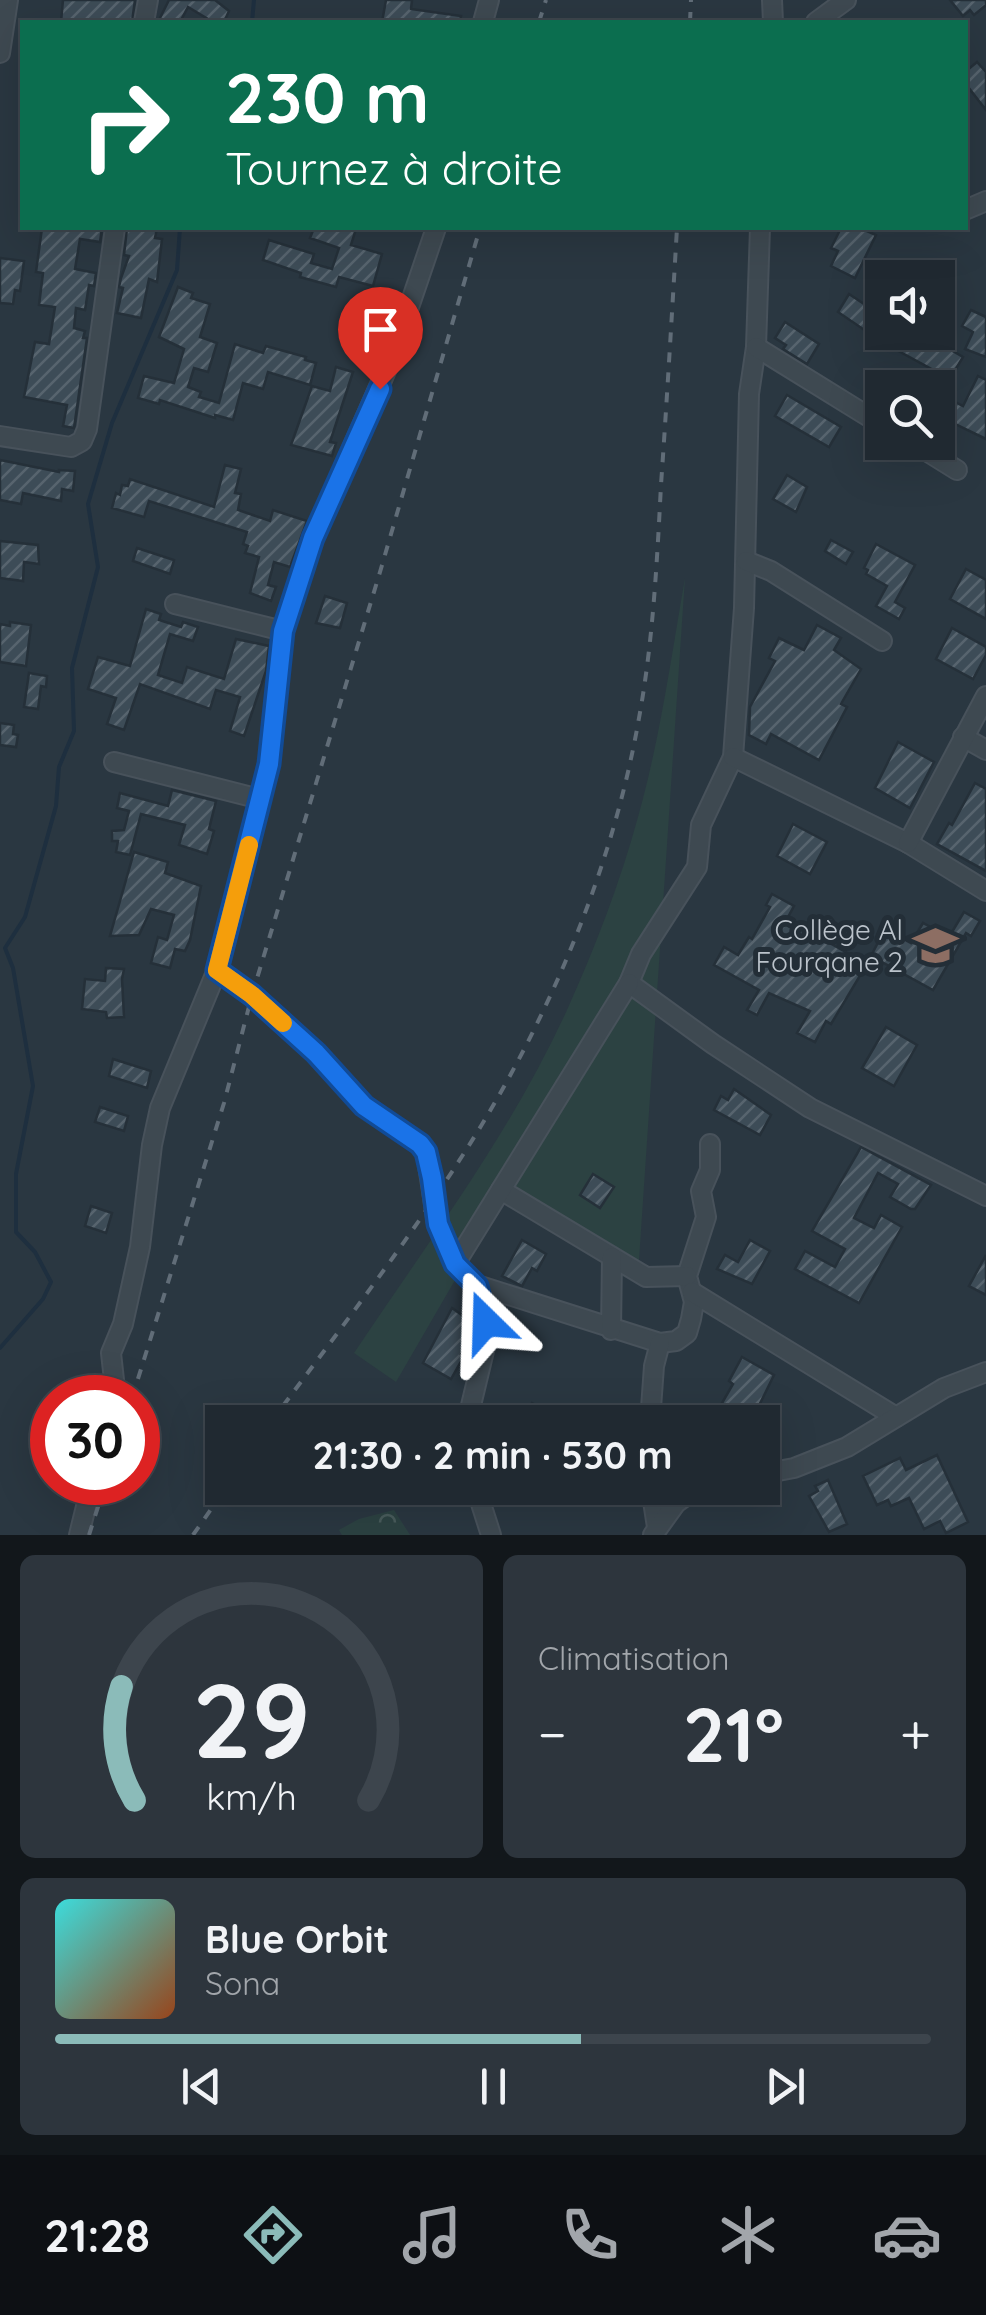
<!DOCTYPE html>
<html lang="fr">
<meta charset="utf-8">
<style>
body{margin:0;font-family:Quicksand,sans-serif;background:#2d353d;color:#f1f3f6;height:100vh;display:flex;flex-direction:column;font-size:38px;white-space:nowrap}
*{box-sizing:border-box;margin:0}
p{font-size:32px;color:#a2a6ab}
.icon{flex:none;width:55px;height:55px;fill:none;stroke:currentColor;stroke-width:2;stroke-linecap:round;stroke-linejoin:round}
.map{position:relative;height:1535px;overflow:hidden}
.drawer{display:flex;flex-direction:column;gap:20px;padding:20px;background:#12171b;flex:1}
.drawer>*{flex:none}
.top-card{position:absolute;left:20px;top:20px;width:948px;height:210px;border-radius:0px;box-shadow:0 10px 40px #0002,0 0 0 2px #3d454d;background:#0b6e4f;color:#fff;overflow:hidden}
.controls{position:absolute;left:865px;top:260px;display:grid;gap:20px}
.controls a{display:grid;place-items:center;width:90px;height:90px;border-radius:0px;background:#202931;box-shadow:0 10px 40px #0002,0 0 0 2px #3d454d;font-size:50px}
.speed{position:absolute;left:30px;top:1375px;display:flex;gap:20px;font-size:50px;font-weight:700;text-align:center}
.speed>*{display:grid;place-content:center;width:130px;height:130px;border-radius:50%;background:#202931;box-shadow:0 10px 40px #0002,0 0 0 2px #3d454d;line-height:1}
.speed .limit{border:15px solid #d22;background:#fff;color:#111}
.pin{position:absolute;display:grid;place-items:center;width:85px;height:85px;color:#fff;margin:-102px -42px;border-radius:50% 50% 50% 0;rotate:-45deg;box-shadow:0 0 10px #0007}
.pin .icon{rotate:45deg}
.me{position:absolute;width:110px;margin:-55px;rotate:338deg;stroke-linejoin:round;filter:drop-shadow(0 0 8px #0008)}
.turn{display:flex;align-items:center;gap:35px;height:210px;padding:0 40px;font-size:45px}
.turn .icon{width:130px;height:130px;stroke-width:2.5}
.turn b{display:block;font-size:70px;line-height:85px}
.big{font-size:75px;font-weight:800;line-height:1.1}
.drawer .widget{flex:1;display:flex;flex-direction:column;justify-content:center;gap:15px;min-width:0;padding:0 35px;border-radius:15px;background:#2d353d}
.drawer .dial{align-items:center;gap:0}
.dial svg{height:260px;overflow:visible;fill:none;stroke:#3d454d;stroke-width:7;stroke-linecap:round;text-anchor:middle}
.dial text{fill:#f1f3f6;stroke:none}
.song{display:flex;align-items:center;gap:30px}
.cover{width:120px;height:120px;border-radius:15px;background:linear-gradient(135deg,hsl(180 70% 55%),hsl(20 70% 35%))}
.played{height:10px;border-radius:5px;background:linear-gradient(90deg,#8bbbb9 60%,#3d454d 60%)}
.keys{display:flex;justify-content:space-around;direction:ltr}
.heat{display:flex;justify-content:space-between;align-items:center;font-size:55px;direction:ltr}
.drawer .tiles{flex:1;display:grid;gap:20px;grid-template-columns:1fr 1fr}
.widget:last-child{grid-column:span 2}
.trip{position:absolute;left:205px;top:1405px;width:575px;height:100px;border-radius:0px;background:#202931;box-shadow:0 10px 40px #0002,0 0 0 2px #3d454d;font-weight:800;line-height:100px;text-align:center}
.dock{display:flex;height:160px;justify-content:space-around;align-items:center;background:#0d1014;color:#a2a6ab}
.dock .icon{width:70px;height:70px}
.dock .on{color:#8bbbb9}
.dock b{font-size:45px;color:#f1f3f6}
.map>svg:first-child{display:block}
</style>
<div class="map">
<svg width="986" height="1535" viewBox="0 0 986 1535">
<defs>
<pattern id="forest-crowns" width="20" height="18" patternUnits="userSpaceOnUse" patternTransform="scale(2.5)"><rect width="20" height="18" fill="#2c4242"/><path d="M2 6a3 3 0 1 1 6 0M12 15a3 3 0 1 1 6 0" fill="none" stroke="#495c5c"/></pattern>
<pattern id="building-hatch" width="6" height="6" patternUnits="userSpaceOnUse" patternTransform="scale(2.5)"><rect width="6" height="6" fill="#3d4c57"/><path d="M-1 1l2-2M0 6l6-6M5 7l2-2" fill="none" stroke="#57646e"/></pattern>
</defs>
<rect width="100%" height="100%" fill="#2a3741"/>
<!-- green -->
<path fill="#2c4242" d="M685,578L638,1275L502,1199L396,1382L354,1353C428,1242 511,1133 567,1010C595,948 620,883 638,817C660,739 671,658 685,578Z"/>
<!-- forest -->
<polygon fill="url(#forest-crowns)" points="394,1510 410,1535 342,1535 339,1530 359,1519"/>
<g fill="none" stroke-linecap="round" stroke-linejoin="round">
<!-- stream -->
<g stroke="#1e2f3f" stroke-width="4">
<polyline points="252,22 254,0"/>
<polyline points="0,1348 43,1299 51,1282 35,1252 16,1232 16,1174 33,1086 13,968 5,948 25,917 56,806 59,767 74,731 72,668 98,567 88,504 112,423 177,270 180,228"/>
</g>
</g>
<!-- building -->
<g fill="url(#building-hatch)" stroke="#253039" stroke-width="2.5">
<polygon points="63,0 135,0 132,22 61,22"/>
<polygon points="169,0 215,0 229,11 224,22 213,22 188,7 180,22 158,22"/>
<polygon points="386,0 412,0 411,9 461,16 460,22 382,22"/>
<polygon points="950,0 986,0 986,5 974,15 970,10 963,16"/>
<polygon points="977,62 986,72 986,110 965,83 965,72"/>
<polygon points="42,228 102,228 100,242 80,239 75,269 96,273 94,286 89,285 85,310 76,308 74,328 85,331 83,338 87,338 74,428 63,426 67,405 24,397 35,342 49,344 55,307 39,305 43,273 36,272"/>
<polygon points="127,228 157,228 155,238 162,239 157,282 149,279 141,318 117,313 123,288 119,287 121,278 129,256 124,255"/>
<polygon points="314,228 349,228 355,232 351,245 382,254 373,286 339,277 336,287 300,277 301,273 263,260 269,240 314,254 311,263 332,269 339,248 310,238"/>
<polygon points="841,228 860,228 876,235 855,278 831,266 838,251 831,248"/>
<polygon points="0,258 24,261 20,291 15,290 13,304 0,303"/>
<polygon points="178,287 193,293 191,298 210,304 200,337 217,343 208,372 194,368 188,387 201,392 199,397 219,403 235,344 263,353 266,346 306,357 305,360 316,363 310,385 268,372 263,389 243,383 233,420 215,415 215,418 160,400 159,404 138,398 144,376 174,383 184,349 159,337"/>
<polygon points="849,294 882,316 882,332 920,332 963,357 950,379 882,342 838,312"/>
<polygon points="971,310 986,317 986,357 965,349 973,332 962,326"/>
<polygon points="785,322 819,344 807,364 783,349 786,345 775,338"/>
<polygon points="336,367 353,372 330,442 336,443 332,456 291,445 312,386 330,391"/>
<polygon points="978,376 986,380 986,439 947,420 955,402 963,406"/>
<polygon points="787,395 841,427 829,447 775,416"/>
<polygon points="0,460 59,472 59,470 75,471 73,491 62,489 61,501 23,493 21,504 0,500"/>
<polygon points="225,465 241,469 235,493 241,494 238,510 270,521 273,510 307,521 290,567 274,562 268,585 276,587 271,601 250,593 259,557 245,553 248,546 243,544 247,532 149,501 144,517 112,508 116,493 120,495 122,485 128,486 130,479 214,507"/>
<polygon points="787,475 807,487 796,512 773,499"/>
<polygon points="831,540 853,552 846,564 825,551"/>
<polygon points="0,541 38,545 39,564 24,562 23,581 0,578"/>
<polygon points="876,544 915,565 895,602 905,608 899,619 876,606 887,586 866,574 868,570 864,568"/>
<polygon points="137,548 174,560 170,574 133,561"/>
<polygon points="966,569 986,580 986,619 950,599"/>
<polygon points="325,596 347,603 340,628 316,623"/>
<polygon points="146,609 161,614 159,620 181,627 183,622 198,627 193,641 170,634 158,675 182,683 187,667 224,679 236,639 269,646 266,671 244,736 230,731 240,697 216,690 210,709 140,684 124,730 107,724 116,698 88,689 98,657 130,666"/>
<polygon points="10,622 31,625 26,666 0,662 0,624 10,626"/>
<polygon points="817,625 841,638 834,650 861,669 841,704 847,707 819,760 771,734 766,744 749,735 750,707 775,661 769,658 779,638 804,650"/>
<polygon points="952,628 986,647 986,655 973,679 936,659"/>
<polygon points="29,673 47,676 46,687 41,686 38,709 24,707"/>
<polygon points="0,723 14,725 13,734 18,735 16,747 0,745"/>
<polygon points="898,742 934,762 910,808 875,788"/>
<polygon points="975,783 986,789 986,871 937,844 949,823 952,825"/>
<polygon points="172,790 216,801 209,829 214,831 207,854 179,845 185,825 141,814 130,855 116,852 118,841 112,841 112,831 124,830 129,811 117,808 120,793 168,806"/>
<polygon points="793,824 827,842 810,874 777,856"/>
<polygon points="134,852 168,862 165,873 201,886 190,940 185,951 175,949 170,968 151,963 158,937 167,940 174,915 151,909 139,935 110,936"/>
<polygon points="772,894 794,906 787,919 867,964 831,1024 826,1021 815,1042 797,1033 810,1011 769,993 757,1015 747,1010 759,990 714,965 724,947 738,955 749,937 752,939 770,907 766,905"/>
<polygon points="964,912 980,921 971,936 966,933 933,990 871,956 885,929 911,943 923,923 949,937"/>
<polygon points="106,968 124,969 122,979 124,1017 107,1018 106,1012 82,1009 85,979 105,981"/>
<polygon points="886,1027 917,1045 894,1086 862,1068"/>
<polygon points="113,1059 151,1071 147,1088 109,1076"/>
<polygon points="734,1089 771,1115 760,1135 714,1110 721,1096 728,1100"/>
<polygon points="100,1107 128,1116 124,1131 95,1122"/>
<polygon points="861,1147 931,1185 915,1209 911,1209 890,1197 898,1184 878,1173 854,1218 874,1228 881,1215 902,1227 859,1303 795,1269 805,1251 835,1267 845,1249 812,1231"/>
<polygon points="593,1174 614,1187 600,1208 580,1195"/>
<polygon points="91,1206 112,1213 106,1233 85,1226"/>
<polygon points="522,1240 546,1254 537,1271 532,1268 522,1286 502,1276"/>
<polygon points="750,1240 770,1251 752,1284 717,1269 725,1255 738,1262"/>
<polygon points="986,1255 986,1295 969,1286"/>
<polygon points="452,1308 473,1323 473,1332 461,1354 464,1356 451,1379 423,1363"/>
<polygon points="742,1357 774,1375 751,1422 739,1422 743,1415 722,1403 733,1384 729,1381"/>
<polygon points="532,1403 566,1422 531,1422 524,1418"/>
<polygon points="937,1455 968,1522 946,1533 940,1521 924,1529 909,1498 891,1506 888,1500 877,1505 863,1476 900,1458 906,1470"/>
<polygon points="828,1480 847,1524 829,1532 809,1496 818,1491 815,1486"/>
</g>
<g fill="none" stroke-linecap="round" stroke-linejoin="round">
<defs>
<g id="minor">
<polyline points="772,0 773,22"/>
<polyline points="144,22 148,0"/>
<polyline points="483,22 489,0"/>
<polyline points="816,22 846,0"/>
<polyline points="0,53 8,0"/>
<polyline points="965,210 986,201"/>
<polyline points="760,228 756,347 749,394 744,608 733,757 701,825 697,867 641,954 629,983 713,1044 810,1108 986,1196"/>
<polyline points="756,347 882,425"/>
<polyline points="0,436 71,447 82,441 87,429 115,228"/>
<polyline points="912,442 957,470"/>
<polyline points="746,561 771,571 882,641"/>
<polyline points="175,604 283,631"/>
<polyline points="963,737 986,750"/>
<polyline points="733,757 908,843 986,891"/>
<polyline points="114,762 260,799"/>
<polyline points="908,843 986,696"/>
<polyline points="217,970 252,995 316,1053 364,1105 420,1144 426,1152 437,1224 455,1264 477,1285 660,1343 676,1341 687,1333 691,1319 694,1302 687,1276 706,1217 701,1191 710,1170 710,1144"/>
<polyline points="501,1190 646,1277 687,1276"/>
<polyline points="455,1264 629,983"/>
<polyline points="692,1292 896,1417"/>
<polyline points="611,1330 612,1257"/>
<polyline points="116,1398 111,1353 123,1324 140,1247 152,1145 160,1108 217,970 269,764 283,631 313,538 392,357 436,228"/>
<polyline points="467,1422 485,1347 486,1322 477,1285"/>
<polyline points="650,1422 654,1366 660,1343"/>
<polyline points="762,1474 794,1468 847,1447 944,1388 986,1372"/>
<polyline points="476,1488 491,1535"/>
<polyline points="651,1488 657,1527"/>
<polyline points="79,1535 92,1482"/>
<polyline points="653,1535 676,1503 697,1488"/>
</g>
</defs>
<!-- minor casing -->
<use href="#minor" stroke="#48525b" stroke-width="22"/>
<!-- minor -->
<use href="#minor" stroke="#3e4951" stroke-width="18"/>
<!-- rail -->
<g stroke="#616d78" stroke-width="4" stroke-dasharray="10 10" stroke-linecap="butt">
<polyline points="539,22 546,0"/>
<polyline points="690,22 691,0"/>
<polyline points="132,1398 224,1103 252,995 380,572 480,228"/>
<path d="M271,1422C343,1325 418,1229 481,1126C556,1002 614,861 639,718C653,642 657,562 661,485C667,399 672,313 677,228"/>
<polyline points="89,1535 106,1482"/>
<polyline points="193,1535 226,1488"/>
</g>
</g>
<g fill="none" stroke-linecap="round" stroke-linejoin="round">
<defs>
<polyline id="route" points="380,389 313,538 283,631 269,764 217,970 252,995 316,1053 364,1106 420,1144 426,1152 432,1178 438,1224 455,1264 477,1286 486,1322"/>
</defs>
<!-- route casing -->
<use href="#route" stroke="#114b97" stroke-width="25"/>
<!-- route -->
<use href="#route" stroke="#1a73e8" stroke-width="18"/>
<!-- slow -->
<polyline stroke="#f59e0b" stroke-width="18" points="249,845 217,970 252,995 283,1023"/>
</g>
<!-- icons -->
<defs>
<symbol id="school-bare" viewBox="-9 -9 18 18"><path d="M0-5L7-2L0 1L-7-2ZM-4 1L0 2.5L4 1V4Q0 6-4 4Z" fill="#8d6e63" stroke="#232e37" stroke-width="2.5" paint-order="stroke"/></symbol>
</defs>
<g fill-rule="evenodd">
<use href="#school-bare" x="904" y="914" width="63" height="63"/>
</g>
<g text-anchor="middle" stroke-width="10" stroke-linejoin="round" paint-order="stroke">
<!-- poi labels -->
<g font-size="28" fill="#bbc3cb" stroke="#232e37" text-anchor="end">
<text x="903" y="940">Collège Al<tspan x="903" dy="32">Fourqane 2</tspan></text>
</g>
</g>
</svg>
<div class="controls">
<a><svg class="icon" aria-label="sound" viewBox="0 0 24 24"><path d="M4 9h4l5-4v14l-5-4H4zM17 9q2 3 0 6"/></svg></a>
<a><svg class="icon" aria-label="search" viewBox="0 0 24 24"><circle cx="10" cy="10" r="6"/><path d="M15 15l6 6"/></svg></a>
</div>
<div class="speed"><div class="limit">30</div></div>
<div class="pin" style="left:380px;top:389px;background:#d93025"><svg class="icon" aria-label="arrive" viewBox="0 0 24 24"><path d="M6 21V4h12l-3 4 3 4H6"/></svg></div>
<svg class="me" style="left:486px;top:1322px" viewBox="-20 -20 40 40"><path d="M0-17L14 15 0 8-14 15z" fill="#1a73e8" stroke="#fff" stroke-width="4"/></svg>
<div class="trip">21:30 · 2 min · 530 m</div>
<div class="top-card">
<div class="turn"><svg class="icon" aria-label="right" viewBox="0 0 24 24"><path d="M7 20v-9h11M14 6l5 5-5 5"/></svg><div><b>230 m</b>Tournez à droite</div></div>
</div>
</div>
<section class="drawer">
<div class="tiles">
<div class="widget dial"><svg viewBox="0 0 100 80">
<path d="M14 69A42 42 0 1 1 86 69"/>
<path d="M14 69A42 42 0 0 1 10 34" stroke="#8bbbb9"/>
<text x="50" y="56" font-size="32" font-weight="700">29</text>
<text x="50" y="72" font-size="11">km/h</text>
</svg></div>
<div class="widget"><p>Climatisation</p>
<div class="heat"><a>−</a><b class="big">21°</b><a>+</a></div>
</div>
<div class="widget">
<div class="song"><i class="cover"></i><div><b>Blue Orbit</b><p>Sona</p></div></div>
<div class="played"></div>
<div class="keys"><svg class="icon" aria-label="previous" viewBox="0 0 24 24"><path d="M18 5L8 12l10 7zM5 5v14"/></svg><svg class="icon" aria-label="pause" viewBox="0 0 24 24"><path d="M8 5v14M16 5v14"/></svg><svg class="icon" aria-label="next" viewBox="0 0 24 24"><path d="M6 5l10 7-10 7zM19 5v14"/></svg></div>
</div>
</div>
</section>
<nav class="dock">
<b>21:28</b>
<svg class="icon on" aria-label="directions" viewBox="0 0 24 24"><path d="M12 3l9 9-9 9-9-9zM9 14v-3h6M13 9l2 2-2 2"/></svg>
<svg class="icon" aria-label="music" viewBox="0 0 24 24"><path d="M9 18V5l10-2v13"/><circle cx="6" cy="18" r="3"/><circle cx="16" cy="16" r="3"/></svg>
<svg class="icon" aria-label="phone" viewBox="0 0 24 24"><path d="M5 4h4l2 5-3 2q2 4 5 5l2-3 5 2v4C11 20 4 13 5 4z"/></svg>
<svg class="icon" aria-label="climate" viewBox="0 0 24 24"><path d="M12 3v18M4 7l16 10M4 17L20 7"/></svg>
<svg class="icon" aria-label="car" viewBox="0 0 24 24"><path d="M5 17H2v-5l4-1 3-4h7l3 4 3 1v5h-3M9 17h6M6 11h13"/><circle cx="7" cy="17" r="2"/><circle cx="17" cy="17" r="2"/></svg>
</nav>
